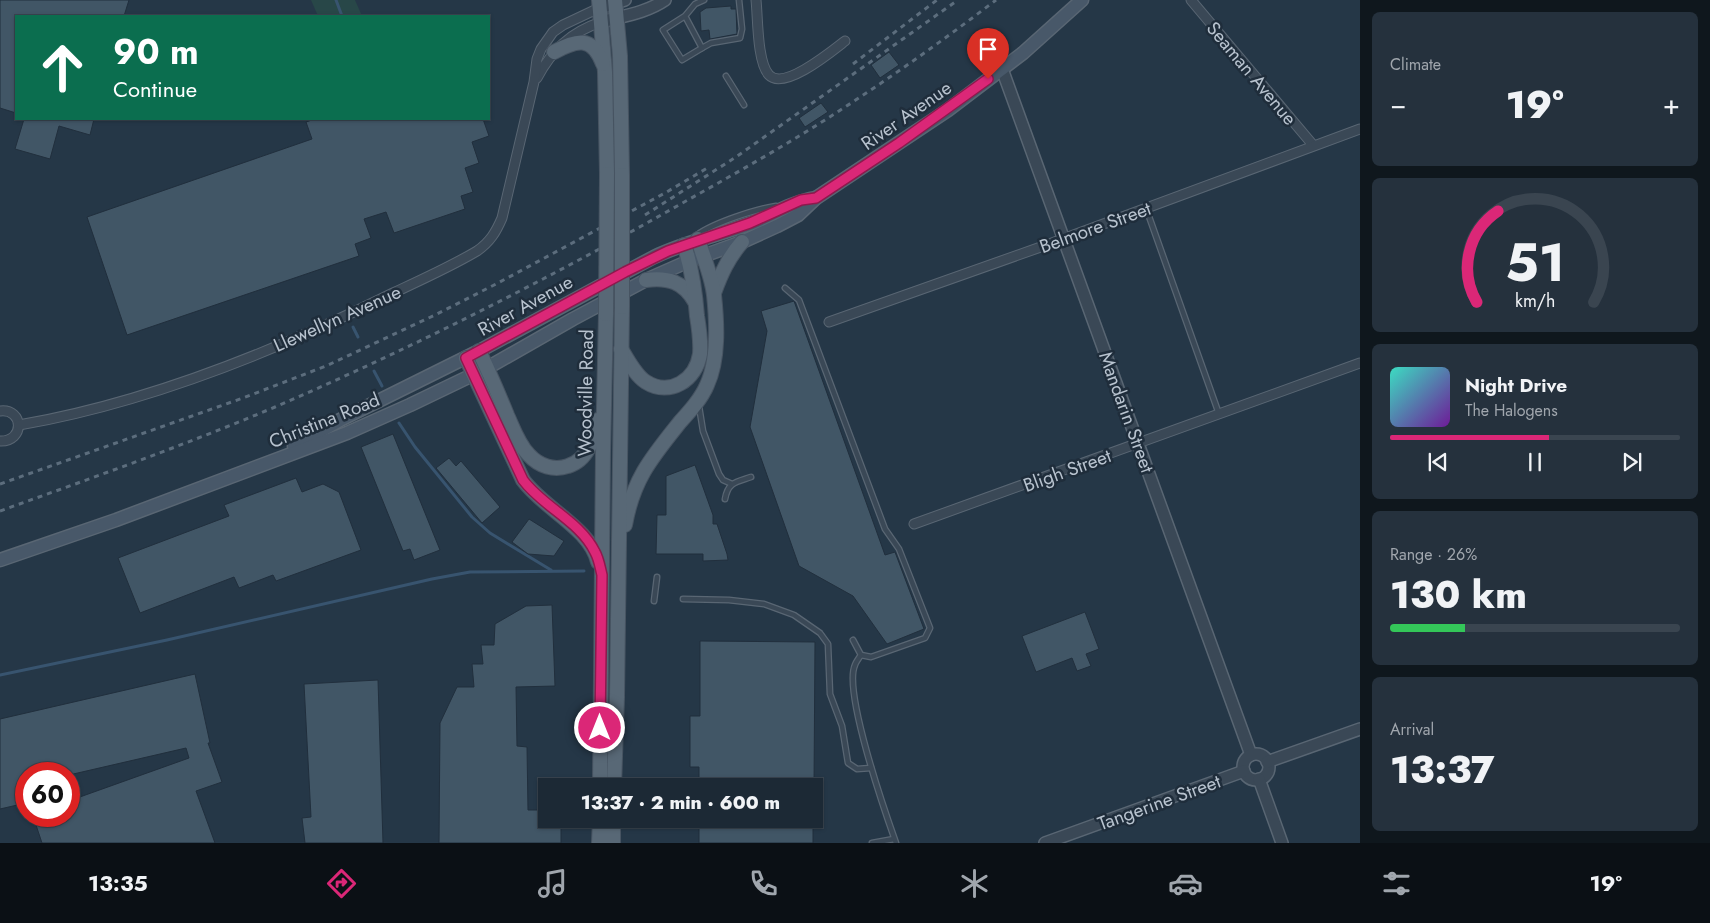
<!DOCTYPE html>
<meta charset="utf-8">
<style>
body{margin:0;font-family:Jost,sans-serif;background:#25313d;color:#f1f3f6;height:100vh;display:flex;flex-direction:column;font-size:19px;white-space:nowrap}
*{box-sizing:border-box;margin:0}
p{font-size:16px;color:#a0a6ad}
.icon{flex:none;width:28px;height:28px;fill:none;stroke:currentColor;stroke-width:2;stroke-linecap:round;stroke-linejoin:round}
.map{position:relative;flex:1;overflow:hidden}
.side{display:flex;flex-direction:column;gap:12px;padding:12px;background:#0f171d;width:350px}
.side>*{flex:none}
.hud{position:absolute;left:15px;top:15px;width:475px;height:105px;border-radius:0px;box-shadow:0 1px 4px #0004,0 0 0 1px #3a4550;background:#0b6e4f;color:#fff;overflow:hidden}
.speed{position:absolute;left:15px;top:762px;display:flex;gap:10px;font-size:25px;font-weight:700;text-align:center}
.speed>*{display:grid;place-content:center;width:65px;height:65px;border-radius:50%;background:#1c2935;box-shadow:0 1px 4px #0004,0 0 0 1px #3a4550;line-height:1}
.speed .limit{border:8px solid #d22;background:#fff;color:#111}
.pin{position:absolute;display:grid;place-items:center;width:42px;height:42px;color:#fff;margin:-51px -21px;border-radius:50% 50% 50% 0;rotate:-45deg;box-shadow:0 0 5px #0007}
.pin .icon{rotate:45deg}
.me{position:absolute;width:55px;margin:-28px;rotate:0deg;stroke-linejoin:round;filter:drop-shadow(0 0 4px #0008)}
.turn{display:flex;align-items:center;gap:18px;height:105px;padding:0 15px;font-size:22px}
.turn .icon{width:65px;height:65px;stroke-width:2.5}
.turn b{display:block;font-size:35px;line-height:42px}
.big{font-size:38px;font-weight:800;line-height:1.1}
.side .tile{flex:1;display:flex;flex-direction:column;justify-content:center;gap:8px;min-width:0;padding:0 18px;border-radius:8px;background:#25313d}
.side .dial{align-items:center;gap:0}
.dial svg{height:130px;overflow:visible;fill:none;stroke:#3a4550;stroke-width:7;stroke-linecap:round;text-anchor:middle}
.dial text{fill:#f1f3f6;stroke:none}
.song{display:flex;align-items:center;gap:15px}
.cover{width:60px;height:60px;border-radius:8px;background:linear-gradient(135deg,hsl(170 70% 55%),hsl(280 70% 35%))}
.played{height:5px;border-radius:2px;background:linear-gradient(90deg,#db2777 55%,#3a4550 55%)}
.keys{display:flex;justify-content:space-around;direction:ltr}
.heat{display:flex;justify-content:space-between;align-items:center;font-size:28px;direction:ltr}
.charge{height:8px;border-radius:4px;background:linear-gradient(90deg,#34c759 26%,#3a4550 0)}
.trip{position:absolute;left:538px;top:778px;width:285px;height:50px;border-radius:0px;background:#1c2935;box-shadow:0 1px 4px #0004,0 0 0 1px #3a4550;font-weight:800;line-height:50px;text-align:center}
.menu{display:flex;height:80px;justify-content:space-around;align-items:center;background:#0b1015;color:#a0a6ad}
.menu .icon{width:35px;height:35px}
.menu .on{color:#db2777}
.menu b{font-size:22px;color:#f1f3f6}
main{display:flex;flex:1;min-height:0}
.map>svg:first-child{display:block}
</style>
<main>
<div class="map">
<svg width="1360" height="843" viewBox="0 0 1360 843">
<rect width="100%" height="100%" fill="#253747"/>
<!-- green -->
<polygon fill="#284748" points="311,0 355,0 362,16 318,16"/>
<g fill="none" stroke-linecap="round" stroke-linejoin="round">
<!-- stream -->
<g stroke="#38546f" stroke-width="3">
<polyline points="336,0 342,16"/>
<polyline points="353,327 358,337"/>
<polyline points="374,371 382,386"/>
<polyline points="399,423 415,447 472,517 490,533 551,570"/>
<polyline points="0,675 167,640 432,579 470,572 584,571"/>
</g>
</g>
<!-- building -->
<g fill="#415666" stroke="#212f3d">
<polygon points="0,0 129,0 124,16 16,16 16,113 0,108"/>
<polygon points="731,6 731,9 736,9 737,34 710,39 709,30 701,31 700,12 706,8"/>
<polygon points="889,52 899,65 880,78 871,65"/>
<polygon points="821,103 828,112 805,127 799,118"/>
<polygon points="24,119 94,119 90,135 59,126 50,159 15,149"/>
<polygon points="315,119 483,119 489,136 472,142 479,163 465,168 473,192 461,196 465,209 394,233 386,212 364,219 371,238 355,244 359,256 127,335 87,217 312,139 306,122"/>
<polygon points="794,301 885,555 895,552 924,629 887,644 853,596 799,566 750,427 767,331 761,311"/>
<polygon points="393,434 440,550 414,560 410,549 403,551 361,447"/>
<polygon points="449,458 456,466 461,461 500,507 482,523 436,468"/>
<polygon points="695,465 713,515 713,524 717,524 727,554 728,560 703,561 703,554 656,554 657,515 666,515 666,476"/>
<polygon points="296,478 302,492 323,484 339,492 361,550 276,581 273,575 239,588 234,577 140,613 118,558 229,516 224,505"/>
<polygon points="529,519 564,541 554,556 528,554 512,542"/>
<polygon points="552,605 555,686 516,687 517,746 527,747 528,810 546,810 546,819 561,819 561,843 439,843 440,723 457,687 474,687 472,664 483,664 481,645 494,645 495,624 526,606"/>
<polygon points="1085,612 1099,649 1086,654 1091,666 1077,671 1072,658 1036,672 1022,636"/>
<polygon points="700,641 815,642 814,786 699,786 699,767 690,767 690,716 700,716"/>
<polygon points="195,674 210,743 208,743 222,782 196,791 215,843 42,843 33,816 69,816 69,780 72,779 77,798 189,758 186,748 69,775 69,774 26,774 26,803 0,809 0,719"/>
<polygon points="378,680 383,843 305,843 302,818 311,817 304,684"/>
<rect x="699" y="819" width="114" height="24"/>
</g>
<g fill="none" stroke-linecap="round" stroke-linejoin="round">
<defs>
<g id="service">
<polyline points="685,16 702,48 682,60 663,30 685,16 695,4 704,0"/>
<polyline points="702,48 711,43 740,38 742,29 739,0"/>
<polyline points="726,76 744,105"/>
<polyline points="1146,208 1219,414"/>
<path d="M697,235C713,223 756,209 776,206"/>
<polyline points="785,288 799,300 885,529 899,549 930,628 925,638 871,657 861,655"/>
<polyline points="699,406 703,431 719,474 723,480 732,484"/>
<path d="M725,499C728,482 736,482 751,477"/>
<polyline points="683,599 729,600 764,604 794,615 820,633 828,644 830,694 842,726 848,763 857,769 871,768"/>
<polyline points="654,601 657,577"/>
<path d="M853,640L861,655C859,658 856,662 855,665C843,691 885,812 896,843"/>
<polyline points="872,843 894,839"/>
</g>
<g id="minor">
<path d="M756,0C758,18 757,62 769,75C784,91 832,51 845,41"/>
<polyline points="1191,0 1313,145"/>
<path d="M537,78C552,50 571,32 601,22"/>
<polyline points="829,322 1052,243 1360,129"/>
<path d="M0,411C24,408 25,442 0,441"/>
<path d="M19,425C148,403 276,351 393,293C421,280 450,267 477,251C490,242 496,232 502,218L534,82L537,59L541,49L553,32L563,25L599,8"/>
<polyline points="914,524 1360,363"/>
</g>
<g id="tertiary">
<polyline points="599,8 625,0"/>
<path d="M601,22C623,16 646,13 665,0"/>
<polyline points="1002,69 1251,755"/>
<circle cx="1256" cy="767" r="13"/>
<polyline points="1267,762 1360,729"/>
<polyline points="1259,779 1282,843"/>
<polyline points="1045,843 1244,771"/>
</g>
<g id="secondary">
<path d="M294,446L340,420L479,351L654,257C685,242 719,235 752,223C773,214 792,202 816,198"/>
<polyline points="0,560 116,520 347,433 410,405 487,368 573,319 646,280 689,261 742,242 777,226 798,215 816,198 948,110 1023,53 1082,0"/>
</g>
<g id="primary">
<polyline points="599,0 605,72 607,174"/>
<polyline points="615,0 620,56 622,175"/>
<path d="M554,52C576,40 592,35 603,64"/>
<path d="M646,280C668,277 684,282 695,302"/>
<path d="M714,293C721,274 728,258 742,242"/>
<path d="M621,349C628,360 635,375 646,382C670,397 696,380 700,354C701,341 699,328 697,316C695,291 692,268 684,245"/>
<path d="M479,351C489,372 498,393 507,415C513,428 518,444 529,455C539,466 554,471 568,466C588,460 594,438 598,420"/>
<path d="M466,358L523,480C544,509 590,528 598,562"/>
<path d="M625,525C633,479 652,457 680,422C690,411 701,399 707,385C719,359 717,323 714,295C712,276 703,257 698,239"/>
<polyline points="600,786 603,452 606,314"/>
<polyline points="614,786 617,697 622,307"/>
<polyline points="599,843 600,819"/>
<polyline points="613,843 613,819"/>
</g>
</defs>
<!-- service casing -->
<use href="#service" stroke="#596673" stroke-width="7"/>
<!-- minor casing -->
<use href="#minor" stroke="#596673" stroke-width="11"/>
<!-- tertiary casing -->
<use href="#tertiary" stroke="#596673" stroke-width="14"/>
<!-- secondary casing -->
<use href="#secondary" stroke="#596673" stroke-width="15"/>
<!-- primary casing -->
<use href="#primary" stroke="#475462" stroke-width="16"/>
<!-- service -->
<use href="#service" stroke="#3a4856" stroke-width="4.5"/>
<!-- minor -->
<use href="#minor" stroke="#3a4856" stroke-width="9"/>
<!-- tertiary -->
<use href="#tertiary" stroke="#3a4856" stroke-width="11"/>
<!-- secondary -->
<use href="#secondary" stroke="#485869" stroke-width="12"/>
<!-- primary -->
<use href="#primary" stroke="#586876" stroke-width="14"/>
<!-- rail -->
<g stroke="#5c6d7d" stroke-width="3" stroke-dasharray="5 5" stroke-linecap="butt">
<polyline points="853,64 937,0"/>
<polyline points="645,215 736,157 958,0"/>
<polyline points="0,484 243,398 326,366 435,315 498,283 665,193 709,167"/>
<path d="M0,511C92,478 185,445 275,407C405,351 530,288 654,219C716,184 779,150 839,111C893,76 945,39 996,0"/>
</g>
<defs>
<g id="primary-bridge">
<polyline points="622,307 622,175"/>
<polyline points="606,314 607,174"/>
</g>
</defs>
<!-- primary-bridge casing -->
<use href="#primary-bridge" stroke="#475462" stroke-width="16" stroke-linecap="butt"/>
<!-- primary-bridge -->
<use href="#primary-bridge" stroke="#586876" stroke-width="14"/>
</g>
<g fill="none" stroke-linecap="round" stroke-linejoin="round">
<defs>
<path id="route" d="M600,728L602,575C600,567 599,559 595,552C580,521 543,507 523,480L466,358L625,272L668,251L750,223L801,200L816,198L899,143L988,79"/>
</defs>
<!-- route casing -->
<use href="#route" stroke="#8e194d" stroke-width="12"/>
<!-- route -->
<use href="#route" stroke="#db2777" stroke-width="9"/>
</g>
<g text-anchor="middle" stroke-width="5" stroke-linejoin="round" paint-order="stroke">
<!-- street labels -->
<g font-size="19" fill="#b8c3cf" stroke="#1f2d3b">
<text transform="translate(1252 73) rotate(50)" y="7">Seaman Avenue</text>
<text transform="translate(906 115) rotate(-35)" y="7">River Avenue</text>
<text transform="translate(1095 227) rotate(-20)" y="7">Belmore Street</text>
<text transform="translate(525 305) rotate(-29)" y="7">River Avenue</text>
<text transform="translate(337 318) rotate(-24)" y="7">Llewellyn Avenue</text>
<text transform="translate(585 393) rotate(-89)" y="7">Woodville Road</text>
<text transform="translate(1127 412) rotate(70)" y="7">Mandarin Street</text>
<text transform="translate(324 420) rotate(-22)" y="7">Christina Road</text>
<text transform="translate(1067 470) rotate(-20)" y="7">Bligh Street</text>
<text transform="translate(1159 802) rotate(-20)" y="7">Tangerine Street</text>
</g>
</g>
</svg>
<div class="speed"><div class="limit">60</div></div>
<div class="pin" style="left:988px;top:79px;background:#d93025"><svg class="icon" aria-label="arrive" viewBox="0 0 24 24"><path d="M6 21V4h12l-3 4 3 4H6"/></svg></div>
<svg class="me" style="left:600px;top:728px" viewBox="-20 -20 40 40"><circle r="17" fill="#db2777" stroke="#fff" stroke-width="3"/><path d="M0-11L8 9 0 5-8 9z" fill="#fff"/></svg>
<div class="trip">13:37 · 2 min · 600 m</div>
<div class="hud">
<div class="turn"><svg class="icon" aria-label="ahead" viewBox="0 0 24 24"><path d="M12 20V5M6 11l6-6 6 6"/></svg><div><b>90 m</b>Continue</div></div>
</div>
</div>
<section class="side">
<div class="tile"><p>Climate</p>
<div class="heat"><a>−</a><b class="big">19°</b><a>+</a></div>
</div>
<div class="tile dial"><svg viewBox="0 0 100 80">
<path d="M14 69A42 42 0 1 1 86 69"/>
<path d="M14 69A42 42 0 0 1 27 13" stroke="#db2777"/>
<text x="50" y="56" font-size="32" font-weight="700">51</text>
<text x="50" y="72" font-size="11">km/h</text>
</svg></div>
<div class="tile">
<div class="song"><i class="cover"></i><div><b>Night Drive</b><p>The Halogens</p></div></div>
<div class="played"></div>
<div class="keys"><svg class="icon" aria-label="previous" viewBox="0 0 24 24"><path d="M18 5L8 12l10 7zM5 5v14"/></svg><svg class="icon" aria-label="pause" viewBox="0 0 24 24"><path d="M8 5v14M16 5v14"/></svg><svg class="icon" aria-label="next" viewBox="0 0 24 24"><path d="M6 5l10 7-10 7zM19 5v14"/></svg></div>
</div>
<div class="tile"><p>Range · 26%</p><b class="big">130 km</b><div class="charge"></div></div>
<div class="tile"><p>Arrival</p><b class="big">13:37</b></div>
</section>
</main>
<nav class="menu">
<b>13:35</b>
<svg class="icon on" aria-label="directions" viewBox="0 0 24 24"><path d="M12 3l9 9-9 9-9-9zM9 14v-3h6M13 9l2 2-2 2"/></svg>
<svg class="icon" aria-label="music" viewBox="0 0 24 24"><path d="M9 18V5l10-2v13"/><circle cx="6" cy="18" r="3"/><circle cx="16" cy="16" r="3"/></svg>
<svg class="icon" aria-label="phone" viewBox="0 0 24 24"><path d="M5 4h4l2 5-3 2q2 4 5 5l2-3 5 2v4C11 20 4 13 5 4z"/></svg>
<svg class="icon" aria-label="climate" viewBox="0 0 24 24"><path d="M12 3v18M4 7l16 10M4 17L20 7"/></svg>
<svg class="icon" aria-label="car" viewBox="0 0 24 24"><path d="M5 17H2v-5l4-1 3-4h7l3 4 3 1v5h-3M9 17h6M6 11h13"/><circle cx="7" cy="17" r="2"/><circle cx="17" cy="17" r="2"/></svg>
<svg class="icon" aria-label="filters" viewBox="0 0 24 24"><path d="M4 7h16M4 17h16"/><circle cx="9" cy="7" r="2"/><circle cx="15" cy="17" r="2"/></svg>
<b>19°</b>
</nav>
